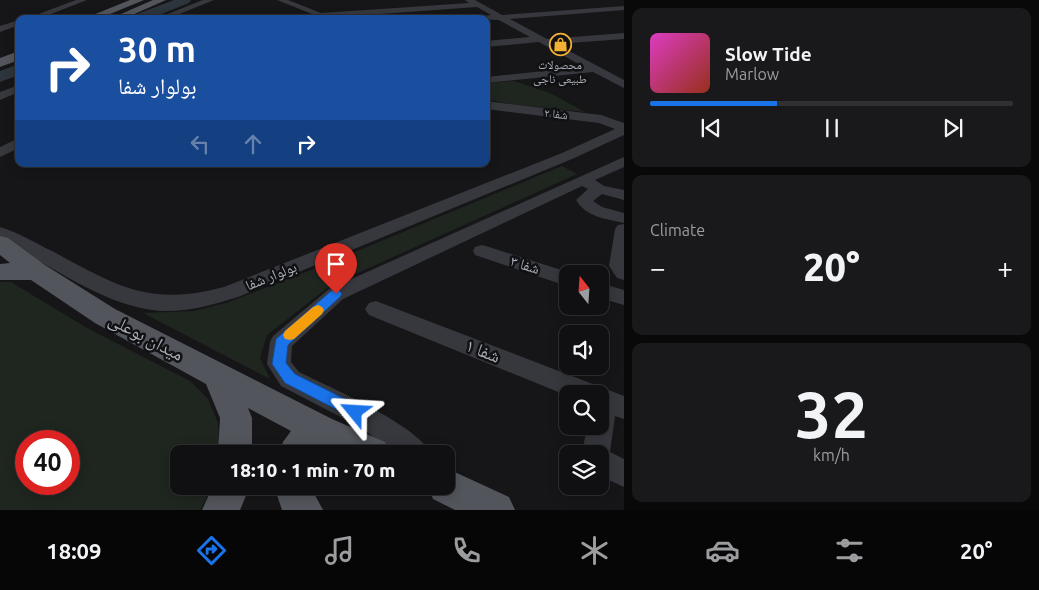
<!DOCTYPE html>
<meta charset="utf-8">
<style>
body{margin:0;font-family:Ubuntu,"Noto Naskh Arabic",sans-serif;background:#19191b;color:#f1f3f6;height:100vh;display:flex;flex-direction:column;font-size:19px;white-space:nowrap}
*{box-sizing:border-box;margin:0}
p{font-size:16px;color:#9c9d9f}
.icon{flex:none;width:28px;height:28px;fill:none;stroke:currentColor;stroke-width:2;stroke-linecap:round;stroke-linejoin:round}
.map{position:relative;flex:1;overflow:hidden}
.sheet{display:flex;flex-direction:column;gap:8px;padding:8px;background:#09090a;width:415px}
.sheet>*{flex:none}
.guide{position:absolute;left:15px;top:15px;width:475px;height:152px;border-radius:10px;box-shadow:0 2px 12px #0003,0 0 0 1px #303032;background:#1a4fa0;color:#fff;overflow:hidden}
.needle{width:32px;rotate:343deg}
.controls{position:absolute;left:559px;top:265px;display:grid;gap:10px}
.controls a{display:grid;place-items:center;width:50px;height:50px;border-radius:10px;background:#101012;box-shadow:0 2px 12px #0003,0 0 0 1px #303032;font-size:25px}
.speed{position:absolute;left:15px;top:430px;display:flex;gap:10px;font-size:25px;font-weight:700;text-align:center}
.speed>*{display:grid;place-content:center;width:65px;height:65px;border-radius:50%;background:#101012;box-shadow:0 2px 12px #0003,0 0 0 1px #303032;line-height:1}
.speed .limit{border:8px solid #d22;background:#fff;color:#111}
.pin{position:absolute;display:grid;place-items:center;width:42px;height:42px;color:#fff;margin:-51px -21px;border-radius:50% 50% 50% 0;rotate:-45deg;box-shadow:0 0 5px #0007}
.pin .icon{rotate:45deg}
.me{position:absolute;width:55px;margin:-28px;rotate:297deg;stroke-linejoin:round;filter:drop-shadow(0 0 4px #0008)}
.turn{display:flex;align-items:center;gap:18px;height:105px;padding:0 20px;font-size:22px}
.turn .icon{width:65px;height:65px;stroke-width:2.5}
.turn b{display:block;font-size:35px;line-height:42px}
.lanes{display:flex;align-items:center;height:48px;padding:0 20px;background:#0003;justify-content:center;gap:25px;direction:ltr}
.lanes .off{opacity:.35}
.big{font-size:38px;font-weight:800;line-height:1.1}
.sheet .widget{flex:1;display:flex;flex-direction:column;justify-content:center;gap:8px;min-width:0;padding:0 18px;border-radius:10px;background:#19191b}
.sheet .dial{align-items:center;gap:0}
.dial b{font-size:65px;line-height:1}
.song{display:flex;align-items:center;gap:15px}
.cover{width:60px;height:60px;border-radius:8px;background:linear-gradient(135deg,hsl(310 70% 55%),hsl(10 70% 35%))}
.played{height:5px;border-radius:2px;background:linear-gradient(90deg,#1a73e8 35%,#303032 35%)}
.keys{display:flex;justify-content:space-around;direction:ltr}
.heat{display:flex;justify-content:space-between;align-items:center;font-size:28px;direction:ltr}
.trip{position:absolute;left:170px;top:445px;width:285px;height:50px;border-radius:10px;background:#101012;box-shadow:0 2px 12px #0003,0 0 0 1px #303032;font-weight:800;line-height:50px;text-align:center}
.tabs{display:flex;height:80px;justify-content:space-around;align-items:center;background:#060607;color:#9c9d9f}
.tabs .icon{width:35px;height:35px}
.tabs .on{color:#1a73e8}
.tabs b{font-size:22px;color:#f1f3f6}
main{display:flex;flex:1;min-height:0}
.map>svg:first-child{display:block}
</style>
<main>
<div class="map">
<svg width="624" height="510" viewBox="0 0 624 510">
<rect width="100%" height="100%" fill="#161618"/>
<!-- green -->
<g fill="#1e261f" fill-rule="evenodd">
<polygon points="514,81 550,93 585,112 510,104 486,99 486,83"/>
<polygon points="562,166 577,174 331,285 267,335 260,358 270,379 143,313 195,311 229,302 314,269"/>
<path d="M0,282H11L87,328L190,381L208,399L218,423L220,454H179V486H213L200,510H0ZM26,441H69V484H26Z"/>
</g>
<g fill="none" stroke-linecap="round" stroke-linejoin="round">
<!-- river -->
<g fill="#2c353c" fill-rule="evenodd">
<polygon points="174,0 191,0 189,3 149,19 131,19 132,16"/>
<polygon points="19,64 19,75 0,82 0,71"/>
</g>
<!-- minor -->
<g fill="#37383d" fill-rule="evenodd">
<polygon points="76,0 87,0 38,19 25,19"/>
<polygon points="203,0 214,0 167,19 155,19"/>
<polygon points="277,0 288,0 321,13 469,3 465,0 475,0 502,15 624,6 624,10 510,19 547,39 624,33 624,39 556,44 624,80 624,88 593,72 486,83 486,77 584,67 539,42 486,47 486,41 530,37 499,20 471,19 475,17 491,15 477,7 311,19 267,19 271,17 312,14"/>
<polygon points="19,20 19,25 0,32 0,26"/>
<polygon points="19,85 19,92 0,100 0,92"/>
<path d="M486,101L601,115L624,123V135L572,159L238,297C215,304 192,311 167,311C109,311 51,264 0,240V227C18,232 35,243 52,251C117,286 149,307 224,287L562,153L615,129L599,123L486,109Z"/>
<polygon points="19,138 19,148 0,157 0,147"/>
<path d="M624,157V167L595,180L604,186L624,190V200L602,194L593,201L602,207L624,213V223C606,219 586,217 576,200L588,189L582,186L343,299L292,346L291,362L299,372C329,387 418,425 431,454H395L362,428L281,386L267,364L270,342L273,336L329,289Z"/>
<polygon points="624,224 624,280 617,278 609,266 615,229 618,225"/>
<polygon points="482,245 489,247 574,274 568,274 568,286 561,284 475,255 473,251 475,247"/>
<polygon points="600,283 624,290 624,305 600,298"/>
<polygon points="376,301 624,396 624,419 615,416 610,452 624,459 624,487 600,476 600,454 582,454 587,426 600,426 600,394 568,394 568,396 369,315 365,309 369,303"/>
</g>
<!-- major -->
<g fill="#53555c" fill-rule="evenodd">
<polygon points="130,0 144,0 98,19 83,19"/>
<polygon points="153,0 166,0 130,16 122,16 121,14"/>
<polygon points="19,51 19,60 0,67 0,58"/>
<polygon points="0,236 8,238 45,265 115,309 332,419 385,442 390,454 335,454 322,448 316,454 278,454 283,442 291,431 248,408 252,418 252,454 218,454 220,418 206,384 95,323 31,280 0,280 0,264 10,263 0,255"/>
<polygon points="446,468 509,497 515,510 455,510 433,499 428,486 446,486"/>
<polygon points="213,486 250,486 240,510 202,510"/>
<polygon points="274,486 310,486 323,510 282,510"/>
</g>
</g>
<!-- route -->
<polygon fill="#1a73e8" stroke="#114b97" points="336,290 340,291 342,294 340,297 288,345 286,363 295,374 361,407 363,412 361,417 355,419 285,383 272,364 276,339 331,291"/>
<!-- slow -->
<polygon fill="#f59e0b" points="318,305 322,307 324,310 322,314 294,339 290,340 285,339 283,335 285,331 313,307"/>
<!-- icons -->
<defs>
<symbol id="shop-ring" viewBox="-11 -11 22 22"><circle r="9.5" fill="#111113" stroke="#f2b134" stroke-width="1.5"/><path d="M-5-2.5h2.3a2.7 3.5 0 0 1 5.4 0H5L5.5 6h-11ZM-1.5-2.5h3a1.5 2.3 0 0 0-3 0Z" fill="#f2b134"/></symbol>
</defs>
<g fill-rule="evenodd">
<use href="#shop-ring" x="548" y="32" width="25" height="25"/>
</g>
<g text-anchor="middle" stroke-width="5" stroke-linejoin="round" paint-order="stroke">
<!-- far-poi labels -->
<g font-size="12" fill="#a8adb8" stroke="#111113">
<text x="560" y="69">محصولات<tspan x="560" dy="14">طبیعی ناجی</tspan></text>
</g>
<!-- far-street labels -->
<g font-size="12" fill="#a8adb8" stroke="#111113">
<text transform="translate(556 114) rotate(6)" y="4">شفا ۲</text>
</g>
<!-- street labels -->
<g font-size="15" fill="#a8adb8" stroke="#111113">
<text transform="translate(525 265) rotate(18)" y="5">شفا ۳</text>
<text transform="translate(271 276) rotate(-22)" y="5">بولوار شفا</text>
</g>
<!-- near-street labels -->
<g font-size="18" fill="#a8adb8" stroke="#111113">
<text transform="translate(146 337) rotate(28)" y="6">میدان بوعلی</text>
<text transform="translate(483 351) rotate(22)" y="6">شفا ۱</text>
</g>
</g>
</svg>
<div class="controls">
<a><svg class="needle" viewBox="-14 -14 28 28"><path d="M0-13l5 13h-10z" fill="#e53935"/><path d="M0 13l5-13h-10z" fill="#9c9d9f"/></svg></a>
<a><svg class="icon" aria-label="sound" viewBox="0 0 24 24"><path d="M4 9h4l5-4v14l-5-4H4zM17 9q2 3 0 6"/></svg></a>
<a><svg class="icon" aria-label="search" viewBox="0 0 24 24"><circle cx="10" cy="10" r="6"/><path d="M15 15l6 6"/></svg></a>
<a><svg class="icon" aria-label="layers" viewBox="0 0 24 24"><path d="M12 4l9 5-9 5-9-5zM3 14l9 5 9-5"/></svg></a>
</div>
<div class="speed"><div class="limit">40</div></div>
<div class="pin" style="left:336px;top:294px;background:#d93025"><svg class="icon" aria-label="arrive" viewBox="0 0 24 24"><path d="M6 21V4h12l-3 4 3 4H6"/></svg></div>
<svg class="me" style="left:355px;top:412px" viewBox="-20 -20 40 40"><path d="M0-17L14 15 0 8-14 15z" fill="#1a73e8" stroke="#fff" stroke-width="4"/></svg>
<div class="trip">18:10 · 1 min · 70 m</div>
<div class="guide">
<div class="turn"><svg class="icon" aria-label="right" viewBox="0 0 24 24"><path d="M7 20v-9h11M14 6l5 5-5 5"/></svg><div><b>30 m</b>بولوار شفا</div></div>
<div class="lanes"><svg class="icon off" aria-label="left" viewBox="0 0 24 24"><path d="M17 20v-9H6M10 6l-5 5 5 5"/></svg><svg class="icon off" aria-label="ahead" viewBox="0 0 24 24"><path d="M12 20V5M6 11l6-6 6 6"/></svg><svg class="icon" aria-label="right" viewBox="0 0 24 24"><path d="M7 20v-9h11M14 6l5 5-5 5"/></svg></div>
</div>
</div>
<section class="sheet">
<div class="widget">
<div class="song"><i class="cover"></i><div><b>Slow Tide</b><p>Marlow</p></div></div>
<div class="played"></div>
<div class="keys"><svg class="icon" aria-label="previous" viewBox="0 0 24 24"><path d="M18 5L8 12l10 7zM5 5v14"/></svg><svg class="icon" aria-label="pause" viewBox="0 0 24 24"><path d="M8 5v14M16 5v14"/></svg><svg class="icon" aria-label="next" viewBox="0 0 24 24"><path d="M6 5l10 7-10 7zM19 5v14"/></svg></div>
</div>
<div class="widget"><p>Climate</p>
<div class="heat"><a>−</a><b class="big">20°</b><a>+</a></div>
</div>
<div class="widget dial"><b>32</b><p>km/h</p></div>
</section>
</main>
<nav class="tabs">
<b>18:09</b>
<svg class="icon on" aria-label="directions" viewBox="0 0 24 24"><path d="M12 3l9 9-9 9-9-9zM9 14v-3h6M13 9l2 2-2 2"/></svg>
<svg class="icon" aria-label="music" viewBox="0 0 24 24"><path d="M9 18V5l10-2v13"/><circle cx="6" cy="18" r="3"/><circle cx="16" cy="16" r="3"/></svg>
<svg class="icon" aria-label="phone" viewBox="0 0 24 24"><path d="M5 4h4l2 5-3 2q2 4 5 5l2-3 5 2v4C11 20 4 13 5 4z"/></svg>
<svg class="icon" aria-label="climate" viewBox="0 0 24 24"><path d="M12 3v18M4 7l16 10M4 17L20 7"/></svg>
<svg class="icon" aria-label="car" viewBox="0 0 24 24"><path d="M5 17H2v-5l4-1 3-4h7l3 4 3 1v5h-3M9 17h6M6 11h13"/><circle cx="7" cy="17" r="2"/><circle cx="17" cy="17" r="2"/></svg>
<svg class="icon" aria-label="filters" viewBox="0 0 24 24"><path d="M4 7h16M4 17h16"/><circle cx="9" cy="7" r="2"/><circle cx="15" cy="17" r="2"/></svg>
<b>20°</b>
</nav>
